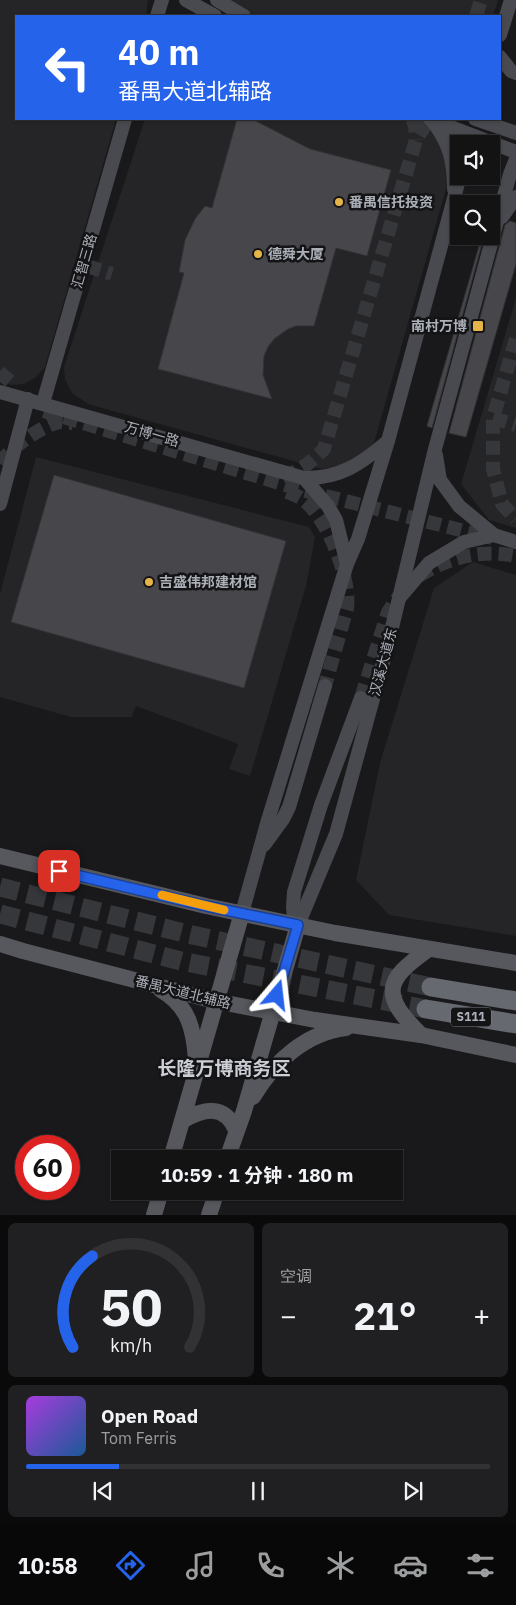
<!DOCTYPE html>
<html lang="zh">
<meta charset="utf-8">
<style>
body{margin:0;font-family:"IBM Plex Sans","Noto Sans SC",sans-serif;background:#202022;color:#f1f3f6;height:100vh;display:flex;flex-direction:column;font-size:19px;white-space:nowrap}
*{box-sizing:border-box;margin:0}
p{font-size:16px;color:#9d9ea0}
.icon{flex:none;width:28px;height:28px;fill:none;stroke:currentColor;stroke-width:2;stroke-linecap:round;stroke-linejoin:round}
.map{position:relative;height:1215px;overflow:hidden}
.drawer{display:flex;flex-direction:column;gap:8px;padding:8px;background:#0a0a0b;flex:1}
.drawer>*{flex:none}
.banner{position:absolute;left:15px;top:15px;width:486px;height:105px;border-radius:0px;box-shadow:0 1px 4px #0004,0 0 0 1px #323234;background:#2563eb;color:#fff;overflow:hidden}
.fabs{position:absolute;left:450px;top:135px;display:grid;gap:10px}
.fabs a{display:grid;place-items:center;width:50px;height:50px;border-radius:0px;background:#131314;box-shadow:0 1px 4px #0004,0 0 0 1px #323234;font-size:25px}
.speed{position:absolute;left:15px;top:1135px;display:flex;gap:10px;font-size:25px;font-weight:700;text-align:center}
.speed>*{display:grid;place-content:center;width:65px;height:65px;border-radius:50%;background:#131314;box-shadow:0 1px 4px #0004,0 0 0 1px #323234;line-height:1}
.speed .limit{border:8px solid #d22;background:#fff;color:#111}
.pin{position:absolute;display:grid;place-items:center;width:42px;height:42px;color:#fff;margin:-21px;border-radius:10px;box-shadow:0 2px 8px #0006}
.me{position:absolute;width:55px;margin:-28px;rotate:17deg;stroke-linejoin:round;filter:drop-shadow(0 0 4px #0008)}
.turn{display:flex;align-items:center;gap:18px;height:105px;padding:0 20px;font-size:22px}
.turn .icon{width:65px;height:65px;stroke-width:2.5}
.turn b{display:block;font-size:35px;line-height:42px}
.big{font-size:38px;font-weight:700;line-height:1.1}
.drawer .card{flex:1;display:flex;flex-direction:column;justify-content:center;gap:8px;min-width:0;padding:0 18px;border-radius:8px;background:#202022}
.drawer .dial{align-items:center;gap:0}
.dial svg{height:130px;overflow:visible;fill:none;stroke:#323234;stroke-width:7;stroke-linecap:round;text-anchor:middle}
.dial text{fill:#f1f3f6;stroke:none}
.song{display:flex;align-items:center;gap:15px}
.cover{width:60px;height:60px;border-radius:8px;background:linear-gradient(135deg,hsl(280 70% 55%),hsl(210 70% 35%))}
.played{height:5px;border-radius:2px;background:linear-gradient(90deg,#2563eb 20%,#323234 20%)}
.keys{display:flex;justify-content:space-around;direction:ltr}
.heat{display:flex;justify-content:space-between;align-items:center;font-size:28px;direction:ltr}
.drawer .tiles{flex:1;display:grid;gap:8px;grid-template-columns:1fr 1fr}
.card:last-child{grid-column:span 2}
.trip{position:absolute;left:111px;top:1150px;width:292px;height:50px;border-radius:0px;background:#131314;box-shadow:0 1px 4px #0004,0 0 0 1px #323234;font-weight:700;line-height:50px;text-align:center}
.menu{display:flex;height:80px;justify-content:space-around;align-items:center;background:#080808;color:#9d9ea0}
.menu .icon{width:35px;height:35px}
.menu .on{color:#2563eb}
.menu b{font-size:22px;color:#f1f3f6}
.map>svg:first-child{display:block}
</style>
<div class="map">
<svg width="516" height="1215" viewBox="0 0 516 1215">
<rect width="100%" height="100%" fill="#19191b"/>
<!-- built -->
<g fill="#252528">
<polygon points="0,0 148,0 146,16 16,16 16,119 116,119 45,367 36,377 24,384 11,385 0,381"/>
<polygon points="230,0 498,0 493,16 256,16"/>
<polygon points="145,119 415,119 432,128 440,141 448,172 446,189 374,443 351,465 322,469 88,404 72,393 65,380 64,367"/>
<polygon points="516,298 516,528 489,520 461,484"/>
<polygon points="36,457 309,527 315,537 306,586 250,776 229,769 238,744 136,706 132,717 71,717 0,697 0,594"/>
<polygon points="473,562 516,575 516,936 389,915 356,880 380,763 434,588"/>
</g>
<!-- building -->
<g fill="#46464b" stroke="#333337">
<polygon points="237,119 252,119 310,149 391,170 367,256 336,248 314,326 296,326 288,329 274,339 268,347 264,356 263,375 272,399 158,369 184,273 179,272 185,240 195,219 205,206 212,208"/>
<polygon points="510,221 516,223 516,264 466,437 449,433 505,225"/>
<polygon points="482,236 484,236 432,428 427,426"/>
<polygon points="54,475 286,541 244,688 11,622"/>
</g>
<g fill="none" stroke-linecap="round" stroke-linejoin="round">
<!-- secondary-tunnel -->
<g stroke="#36373b" stroke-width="14" stroke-dasharray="14 7" stroke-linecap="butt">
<polyline points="476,16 481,0"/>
<polyline points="412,119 415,126 416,140"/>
<polyline points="87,266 112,274"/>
<polyline points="516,339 493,418 493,469 502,504 516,519"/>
<polyline points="0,382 11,369"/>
<polyline points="44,411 302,490 492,538"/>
<polyline points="493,418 516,425"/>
<path d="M0,464C7,450 44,424 60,422C64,422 68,423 72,423"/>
<path d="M283,476C300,472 312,461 324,449L416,140L429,119"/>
<path d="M287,492C292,494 298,496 302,499C327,516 351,578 347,608L325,686"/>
<path d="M419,576C448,557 482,549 516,556"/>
<polyline points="361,698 388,612 399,596"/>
</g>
<!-- highway-tunnel -->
<g stroke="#36373b" stroke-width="19" stroke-dasharray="19 9" stroke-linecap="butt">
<polyline points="0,887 188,934 431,987"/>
<polyline points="0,914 181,961 426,1009"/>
</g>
<!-- secondary -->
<g stroke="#484a4f" stroke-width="14">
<polyline points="186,0 215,16"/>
<polyline points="217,0 244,16"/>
<polyline points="157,16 162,0"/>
<polyline points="500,35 511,0"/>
<polyline points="500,57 511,71 516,73"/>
<polyline points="430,119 516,152"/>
<polyline points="475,119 516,133"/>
<path d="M432,120C449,143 454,159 454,189"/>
<polyline points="502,217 516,197"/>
<path d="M0,392L304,478C340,479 362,463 388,441"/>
<polyline points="43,403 125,119"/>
<polyline points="436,455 440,480 459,506 494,535 516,542"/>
<polyline points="304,478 328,506 336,520 347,564"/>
<polyline points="0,504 28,399"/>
<polyline points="401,596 429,563 464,542 494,535"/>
<polyline points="264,845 283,819 289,807 325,686"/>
<polyline points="242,913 268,820 347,564 358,539 388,441 460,176"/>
<polyline points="298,925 336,834 388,644 435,449 510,174 516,159"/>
<polyline points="298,925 294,918 293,907 294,892 321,805 361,698"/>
</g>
<!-- primary -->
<g stroke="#56585e" stroke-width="16">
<polyline points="0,856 206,906 335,933 516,963"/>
<polyline points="0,944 23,951 215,1001 315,1020 421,1035 516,1055"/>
<path d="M161,990C189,1006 194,1030 196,1060"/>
<path d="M421,1035C381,995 383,981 429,949"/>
<path d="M253,1097C274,1062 305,1033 346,1028"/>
<path d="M182,1121C203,1109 224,1103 236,1130"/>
<polyline points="171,1159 242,913"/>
<polyline points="227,1159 244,1111 298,925"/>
<polyline points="154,1215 161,1191"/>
<polyline points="209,1215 217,1191"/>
</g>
<!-- highway -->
<g stroke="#666970" stroke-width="19">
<polyline points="431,987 516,1001"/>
<polyline points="426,1009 516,1024"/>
</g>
</g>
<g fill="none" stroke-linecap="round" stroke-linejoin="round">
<defs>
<polyline id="route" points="59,871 206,906 298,925 277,995"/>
</defs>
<!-- route casing -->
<use href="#route" stroke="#184099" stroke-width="12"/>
<!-- route -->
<use href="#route" stroke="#2563eb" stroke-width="9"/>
<!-- slow -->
<polyline stroke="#f59e0b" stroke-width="9" points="162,895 224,910"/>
</g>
<!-- markers -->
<g fill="#e5b547" stroke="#141416" stroke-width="2">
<circle cx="339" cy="202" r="5"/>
<circle cx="258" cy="254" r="5"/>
<rect x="472" y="320" width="12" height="12" rx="2.5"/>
<circle cx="149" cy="582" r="5"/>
</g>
<g text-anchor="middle" stroke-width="5" stroke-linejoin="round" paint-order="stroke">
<!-- shield labels -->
<rect fill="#141416" stroke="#7e8188" stroke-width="1" x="451" y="1007.5" width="40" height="19" rx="4"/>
<g font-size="12" font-weight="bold" fill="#acb0b9">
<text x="471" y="1021">S111</text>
</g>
<!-- poi labels -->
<g font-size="14" font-weight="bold" fill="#acb0b9" stroke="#141416" text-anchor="start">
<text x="349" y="207">番禺信托投资</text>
<text x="268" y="259">德舜大厦</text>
<text x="467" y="331" text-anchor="end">南村万博</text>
<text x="159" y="587">吉盛伟邦建材馆</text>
</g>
<!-- street labels -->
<g font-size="14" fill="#acb0b9" stroke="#141416">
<text transform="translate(84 261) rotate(-74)" y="5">汇智三路</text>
<text transform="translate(152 434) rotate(16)" y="5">万博一路</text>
<text transform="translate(383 662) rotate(-75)" y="5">汉溪大道东</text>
<text transform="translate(183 992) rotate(14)" y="5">番禺大道北辅路</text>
</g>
<!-- district labels -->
<g font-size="19" font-weight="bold" fill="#cdcfd6" stroke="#141416">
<text x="224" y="1075">长隆万博商务区</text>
</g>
</g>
</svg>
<div class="fabs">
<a><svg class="icon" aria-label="sound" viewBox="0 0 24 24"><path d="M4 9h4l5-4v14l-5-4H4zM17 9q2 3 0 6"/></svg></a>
<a><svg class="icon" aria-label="search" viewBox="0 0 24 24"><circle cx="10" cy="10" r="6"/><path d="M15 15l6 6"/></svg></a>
</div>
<div class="speed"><div class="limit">60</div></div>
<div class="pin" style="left:59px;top:871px;background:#d93025"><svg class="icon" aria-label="arrive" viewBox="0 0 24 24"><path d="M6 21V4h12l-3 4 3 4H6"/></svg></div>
<svg class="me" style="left:277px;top:995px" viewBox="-20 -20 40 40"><path d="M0-17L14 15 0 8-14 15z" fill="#2563eb" stroke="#fff" stroke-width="4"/></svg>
<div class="trip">10:59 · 1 分钟 · 180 m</div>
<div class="banner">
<div class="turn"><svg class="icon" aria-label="left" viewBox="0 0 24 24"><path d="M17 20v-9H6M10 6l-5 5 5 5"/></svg><div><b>40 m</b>番禺大道北辅路</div></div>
</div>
</div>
<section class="drawer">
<div class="tiles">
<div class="card dial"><svg viewBox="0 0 100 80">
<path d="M14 69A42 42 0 1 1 86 69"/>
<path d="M14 69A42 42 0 0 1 26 13" stroke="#2563eb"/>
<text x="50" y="56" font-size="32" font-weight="700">50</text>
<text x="50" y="72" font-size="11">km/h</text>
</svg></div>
<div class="card"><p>空调</p>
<div class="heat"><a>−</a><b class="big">21°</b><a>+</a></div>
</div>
<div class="card">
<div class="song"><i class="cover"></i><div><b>Open Road</b><p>Tom Ferris</p></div></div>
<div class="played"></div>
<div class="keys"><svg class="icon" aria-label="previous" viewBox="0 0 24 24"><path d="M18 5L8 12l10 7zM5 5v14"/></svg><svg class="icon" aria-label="pause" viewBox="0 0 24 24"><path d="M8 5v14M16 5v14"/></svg><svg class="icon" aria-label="next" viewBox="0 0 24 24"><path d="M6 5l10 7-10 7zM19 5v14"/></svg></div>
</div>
</div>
</section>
<nav class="menu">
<b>10:58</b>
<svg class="icon on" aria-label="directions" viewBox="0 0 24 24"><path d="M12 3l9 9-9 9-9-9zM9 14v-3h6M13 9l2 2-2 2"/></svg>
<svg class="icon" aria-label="music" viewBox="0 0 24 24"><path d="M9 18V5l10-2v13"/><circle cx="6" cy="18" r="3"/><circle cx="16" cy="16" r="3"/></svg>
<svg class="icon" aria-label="phone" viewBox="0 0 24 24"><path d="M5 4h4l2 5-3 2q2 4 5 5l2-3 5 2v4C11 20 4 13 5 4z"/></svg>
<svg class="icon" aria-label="climate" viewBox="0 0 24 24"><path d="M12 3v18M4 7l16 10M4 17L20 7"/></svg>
<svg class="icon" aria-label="car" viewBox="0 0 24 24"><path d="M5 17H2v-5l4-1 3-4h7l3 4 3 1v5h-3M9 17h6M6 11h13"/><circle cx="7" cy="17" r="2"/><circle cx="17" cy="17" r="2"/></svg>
<svg class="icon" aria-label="filters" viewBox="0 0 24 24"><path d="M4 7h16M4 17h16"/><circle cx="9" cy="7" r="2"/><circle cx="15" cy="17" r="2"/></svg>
</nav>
